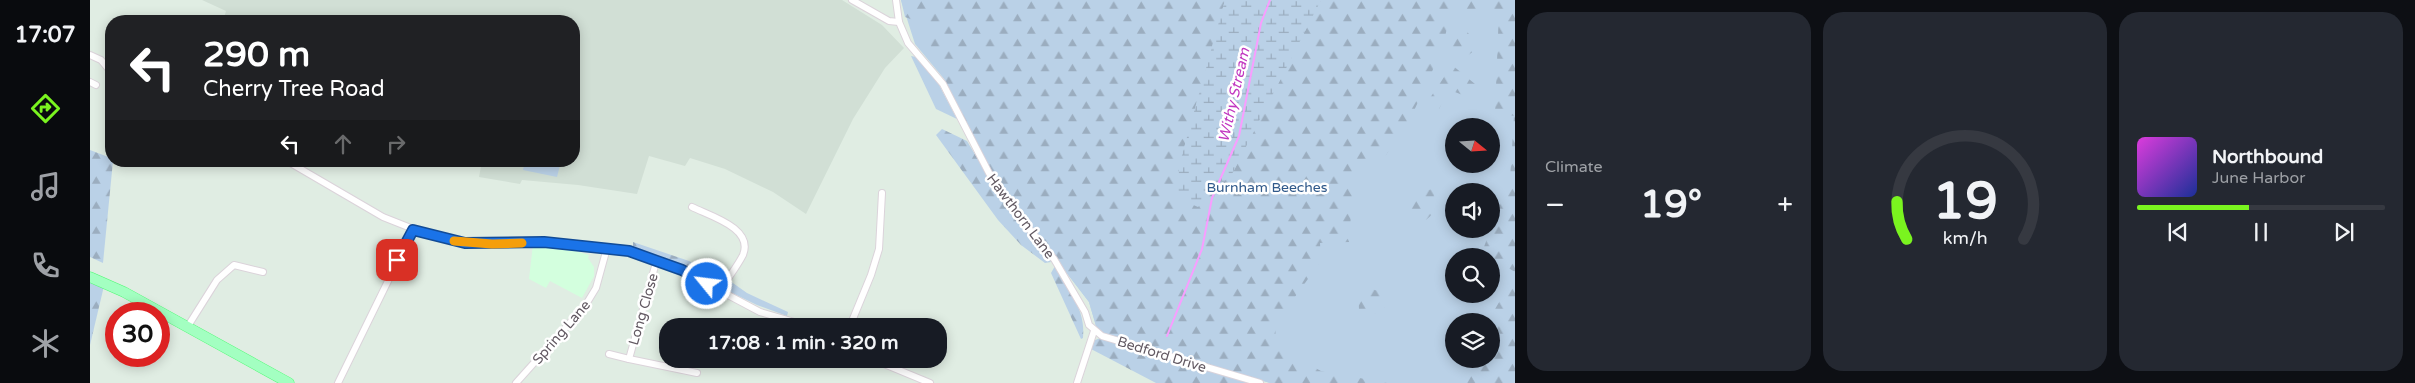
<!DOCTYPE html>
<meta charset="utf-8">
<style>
body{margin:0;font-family:"Varela Round",sans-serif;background:#242831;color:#f1f3f6;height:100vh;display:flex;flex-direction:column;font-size:19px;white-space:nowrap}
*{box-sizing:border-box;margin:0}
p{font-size:16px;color:#9ea1a6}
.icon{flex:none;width:28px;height:28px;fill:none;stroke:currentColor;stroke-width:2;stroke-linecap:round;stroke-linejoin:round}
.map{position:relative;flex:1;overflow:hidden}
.drawer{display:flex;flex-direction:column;gap:12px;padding:12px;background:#0d0f14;width:900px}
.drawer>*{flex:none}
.guide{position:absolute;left:15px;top:15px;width:475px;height:152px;border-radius:20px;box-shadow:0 2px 12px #0003;background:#202124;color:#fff;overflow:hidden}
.needle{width:32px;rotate:108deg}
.buttons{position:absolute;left:1355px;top:118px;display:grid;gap:10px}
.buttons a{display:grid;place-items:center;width:55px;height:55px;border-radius:50%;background:#171b24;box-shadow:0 2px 12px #0003;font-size:25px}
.speed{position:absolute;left:15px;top:302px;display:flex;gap:10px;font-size:25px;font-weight:700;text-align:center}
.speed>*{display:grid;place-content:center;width:65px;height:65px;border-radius:50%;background:#171b24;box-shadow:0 2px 12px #0003;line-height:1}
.speed .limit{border:8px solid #d22;background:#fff;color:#111}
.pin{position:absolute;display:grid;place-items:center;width:42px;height:42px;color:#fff;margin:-21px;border-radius:10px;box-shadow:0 2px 8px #0006}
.me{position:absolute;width:55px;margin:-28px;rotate:299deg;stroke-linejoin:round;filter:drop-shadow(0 0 4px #0008)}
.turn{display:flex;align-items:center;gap:18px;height:105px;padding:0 15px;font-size:22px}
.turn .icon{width:65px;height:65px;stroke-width:2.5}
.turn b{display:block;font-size:35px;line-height:42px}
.lanes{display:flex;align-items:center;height:48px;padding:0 15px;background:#0003;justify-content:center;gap:25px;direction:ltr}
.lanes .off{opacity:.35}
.big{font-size:38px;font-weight:800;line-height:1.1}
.drawer .card{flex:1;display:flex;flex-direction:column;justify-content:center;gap:8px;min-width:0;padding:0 18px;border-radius:20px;background:#242831}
.drawer .dial{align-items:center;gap:0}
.dial svg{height:130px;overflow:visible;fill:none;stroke:#363941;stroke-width:7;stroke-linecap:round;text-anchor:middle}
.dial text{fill:#f1f3f6;stroke:none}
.song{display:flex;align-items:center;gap:15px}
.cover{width:60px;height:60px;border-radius:8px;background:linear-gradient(135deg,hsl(300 70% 55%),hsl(230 70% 35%))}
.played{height:5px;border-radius:2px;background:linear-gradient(90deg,#7af41f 45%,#363941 45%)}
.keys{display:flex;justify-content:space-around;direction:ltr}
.heat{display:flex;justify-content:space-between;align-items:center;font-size:28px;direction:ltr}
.drawer .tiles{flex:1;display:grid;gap:12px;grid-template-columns:repeat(3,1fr)}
.trip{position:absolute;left:569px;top:318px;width:288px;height:50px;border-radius:20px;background:#171b24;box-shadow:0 2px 12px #0003;font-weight:800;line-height:50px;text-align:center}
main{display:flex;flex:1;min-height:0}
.tab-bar{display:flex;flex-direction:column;width:90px;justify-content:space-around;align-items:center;background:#090b0e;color:#9ea1a6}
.tab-bar .icon{width:35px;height:35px}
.tab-bar .selected{color:#7af41f}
.tab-bar b{font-size:22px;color:#f1f3f6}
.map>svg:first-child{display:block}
</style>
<main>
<nav class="tab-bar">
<b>17:07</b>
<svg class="icon selected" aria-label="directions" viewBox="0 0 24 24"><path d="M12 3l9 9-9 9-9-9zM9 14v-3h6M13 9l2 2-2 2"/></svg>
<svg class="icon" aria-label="music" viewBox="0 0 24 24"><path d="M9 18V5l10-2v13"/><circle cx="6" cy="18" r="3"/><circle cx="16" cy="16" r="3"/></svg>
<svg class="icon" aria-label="phone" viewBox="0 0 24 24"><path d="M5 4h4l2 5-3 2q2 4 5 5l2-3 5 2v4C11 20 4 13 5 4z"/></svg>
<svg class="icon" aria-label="climate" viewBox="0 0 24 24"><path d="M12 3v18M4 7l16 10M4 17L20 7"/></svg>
</nav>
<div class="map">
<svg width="1425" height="383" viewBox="0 0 1425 383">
<defs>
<pattern id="forest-firs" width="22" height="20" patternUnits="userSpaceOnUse" patternTransform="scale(1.25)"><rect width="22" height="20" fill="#bad1e7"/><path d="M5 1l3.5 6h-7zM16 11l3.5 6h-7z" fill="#9badbf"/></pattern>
<pattern id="wetland-marsh" width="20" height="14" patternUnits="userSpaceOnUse" patternTransform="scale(1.25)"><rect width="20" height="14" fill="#bad1e7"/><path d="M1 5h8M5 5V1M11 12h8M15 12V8" fill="none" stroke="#9badbf"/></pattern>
</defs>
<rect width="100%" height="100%" fill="#e0ede3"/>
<!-- commercial -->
<polygon fill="#d3ffde" points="443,244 478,249 499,255 498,258 504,267 504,276 492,298 460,281 456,288 439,279"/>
<!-- education -->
<polygon fill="#d1dfd5" points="112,0 752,0 792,25 814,48 795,68 763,119 716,214 683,192 635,169 600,158 595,166 559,156 547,194 488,185 432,180 430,184 389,177 392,161 484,161 484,21 133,21 136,11"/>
<!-- green -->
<g fill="#bad1e7" fill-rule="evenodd">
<path d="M811,0H1425V383H1180L1006,326L999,302L916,194L895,161L855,80L825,44ZM1364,126H1401V164H1364ZM1364,191H1401V229H1364ZM1364,256H1401V294H1364ZM1364,321H1401V359H1364Z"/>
<polygon points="821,56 826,57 848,83 867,119 846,109"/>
<polygon points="435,161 471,161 467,177 433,170"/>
<polygon points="640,281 657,293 698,312 697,316 667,305 638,291 637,286"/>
</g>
<!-- forest -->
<g fill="url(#forest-firs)">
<polygon points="811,0 1135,0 1089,166 1142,174 1231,0 1425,0 1425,272 1392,252 1420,179 1424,116 1405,112 1409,10 1383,11 1362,9 1351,52 1322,115 1296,155 1264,173 1259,242 1230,243 1231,261 1186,323 1185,347 1231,371 1297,383 1180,383 1011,332 1006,326 999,302 916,194 895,161 845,60 834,24 815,17"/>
<polygon points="1374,29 1382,37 1384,51 1374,58 1361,48 1361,37"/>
<polygon points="1362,65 1385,84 1378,97 1357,89 1347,115 1334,107"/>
<polygon points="852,129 877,141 911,198 961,262 955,263 931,245 908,220 846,135"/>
<polygon points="0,150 21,158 23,161 13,263 0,257"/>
<polygon points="1343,189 1347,210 1336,220 1320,216 1316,203 1327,192"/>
<polygon points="543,242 599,261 631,279 629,282 621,281 595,268 543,248"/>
<path d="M965,266C979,290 996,310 993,338L991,339L961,273Z"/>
<polygon points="1425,275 1425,383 1375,383 1382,359 1401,359 1401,321 1398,321"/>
<polygon points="0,280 14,286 0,345"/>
<polygon points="1273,287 1289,291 1296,301 1293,312 1285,314 1269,309 1268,295"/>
<polygon points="1010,338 1161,383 1066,383 1001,349 1003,341"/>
</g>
<!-- wetland -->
<polygon fill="url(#wetland-marsh)" points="1135,0 1231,0 1142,174 1108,207 1087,198 1089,166"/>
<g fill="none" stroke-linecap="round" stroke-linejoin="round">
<!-- stream -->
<polyline stroke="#f89eff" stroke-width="2" points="1077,336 1112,249 1122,198 1149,136 1171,23 1180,0"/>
<defs>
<g id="minor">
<polyline points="762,0 799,21 809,22"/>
<polyline points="806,0 809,22 818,43 853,84 899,173 921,207 964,259 995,312 999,325 1012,336 1170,383"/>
<polyline points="0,55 11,60 21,72"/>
<polyline points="0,82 6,85"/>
<polyline points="197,161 293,217 341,236 375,243 454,242 539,251 591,270 670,312 718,326"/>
<path d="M602,207C620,216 664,228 653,255C647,267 637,279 630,291"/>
<polyline points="98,326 127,280 144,265 173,272"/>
<polyline points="760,326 781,275 789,249 792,193"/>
<polyline points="519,354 539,359 567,259"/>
<polyline points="539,359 607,373"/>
<polyline points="782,359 840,383"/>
<polyline points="248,383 323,230"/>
<polyline points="426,383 495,306 506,288 517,248"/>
<polyline points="987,383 1004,331"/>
</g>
<polyline id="primary" points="0,277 34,292 199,383"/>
</defs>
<!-- minor casing -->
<use href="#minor" stroke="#dbd3da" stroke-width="8"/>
<!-- primary casing -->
<use href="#primary" stroke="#4cfa71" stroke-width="11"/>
<!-- minor -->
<use href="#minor" stroke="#fff" stroke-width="6"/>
<!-- primary -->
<use href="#primary" stroke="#a3ffc1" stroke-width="10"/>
</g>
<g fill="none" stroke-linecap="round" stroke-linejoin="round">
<defs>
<polyline id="route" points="307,260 323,230 375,243 454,242 539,251 592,270 617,284"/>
</defs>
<!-- route casing -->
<use href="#route" stroke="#114b97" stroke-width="12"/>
<!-- route -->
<use href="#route" stroke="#1a73e8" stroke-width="9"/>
<!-- slow -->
<polyline stroke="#f59e0b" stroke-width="9" points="364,241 402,244 432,243"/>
</g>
<g text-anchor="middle" stroke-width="5" stroke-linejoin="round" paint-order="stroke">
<!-- park labels -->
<g font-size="14" fill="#30598a" stroke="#fff">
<text x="1177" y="192">Burnham Beeches</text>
</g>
<!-- street labels -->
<g font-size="14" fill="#625962" stroke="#fff">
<text transform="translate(931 216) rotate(53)" y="5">Hawthorn Lane</text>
<text transform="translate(553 309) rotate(-74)" y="5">Long Close</text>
<text transform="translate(471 332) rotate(-49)" y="5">Spring Lane</text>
<text transform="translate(1072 354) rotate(17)" y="5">Bedford Drive</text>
</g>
<!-- water labels -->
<g font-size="15" font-style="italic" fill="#c137c0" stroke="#fff">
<text transform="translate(1144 95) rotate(-77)" y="5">Withy Stream</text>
</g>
</g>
</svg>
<div class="buttons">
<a><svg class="needle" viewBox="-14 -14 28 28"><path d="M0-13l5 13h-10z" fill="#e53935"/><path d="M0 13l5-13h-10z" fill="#9ea1a6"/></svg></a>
<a><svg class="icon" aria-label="sound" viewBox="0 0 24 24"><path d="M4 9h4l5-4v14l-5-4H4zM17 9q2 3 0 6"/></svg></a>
<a><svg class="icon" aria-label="search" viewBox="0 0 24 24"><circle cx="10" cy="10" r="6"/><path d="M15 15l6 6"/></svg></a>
<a><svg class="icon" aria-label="layers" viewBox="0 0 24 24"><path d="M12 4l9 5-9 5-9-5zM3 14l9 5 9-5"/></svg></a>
</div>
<div class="speed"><div class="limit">30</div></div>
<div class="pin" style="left:307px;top:260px;background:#d93025"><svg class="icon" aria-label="arrive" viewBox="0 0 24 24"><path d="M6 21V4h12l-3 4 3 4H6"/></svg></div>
<svg class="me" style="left:617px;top:284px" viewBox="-20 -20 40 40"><circle r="17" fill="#1a73e8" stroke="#fff" stroke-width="3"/><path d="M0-11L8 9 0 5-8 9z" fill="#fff"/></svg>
<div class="trip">17:08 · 1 min · 320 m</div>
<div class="guide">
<div class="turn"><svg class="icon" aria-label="left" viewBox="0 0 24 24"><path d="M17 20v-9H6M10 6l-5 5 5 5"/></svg><div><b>290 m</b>Cherry Tree Road</div></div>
<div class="lanes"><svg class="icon" aria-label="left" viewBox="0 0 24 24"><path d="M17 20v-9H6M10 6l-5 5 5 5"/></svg><svg class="icon off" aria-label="ahead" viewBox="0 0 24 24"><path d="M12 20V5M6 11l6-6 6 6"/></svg><svg class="icon off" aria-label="right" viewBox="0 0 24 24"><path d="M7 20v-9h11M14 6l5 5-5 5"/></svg></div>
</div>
</div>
<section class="drawer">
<div class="tiles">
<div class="card"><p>Climate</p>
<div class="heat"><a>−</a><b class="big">19°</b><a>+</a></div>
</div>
<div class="card dial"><svg viewBox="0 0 100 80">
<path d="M14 69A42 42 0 1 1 86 69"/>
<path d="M14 69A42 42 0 0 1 8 46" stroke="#7af41f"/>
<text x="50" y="56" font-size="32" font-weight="700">19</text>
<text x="50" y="72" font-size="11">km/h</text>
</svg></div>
<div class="card">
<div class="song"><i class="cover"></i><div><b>Northbound</b><p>June Harbor</p></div></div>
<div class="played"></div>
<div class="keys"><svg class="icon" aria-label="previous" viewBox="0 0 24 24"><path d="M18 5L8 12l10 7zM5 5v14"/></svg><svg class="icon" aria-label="pause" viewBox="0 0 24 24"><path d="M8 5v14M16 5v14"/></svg><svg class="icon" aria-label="next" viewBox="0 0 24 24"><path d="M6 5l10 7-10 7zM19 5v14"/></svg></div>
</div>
</div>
</section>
</main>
